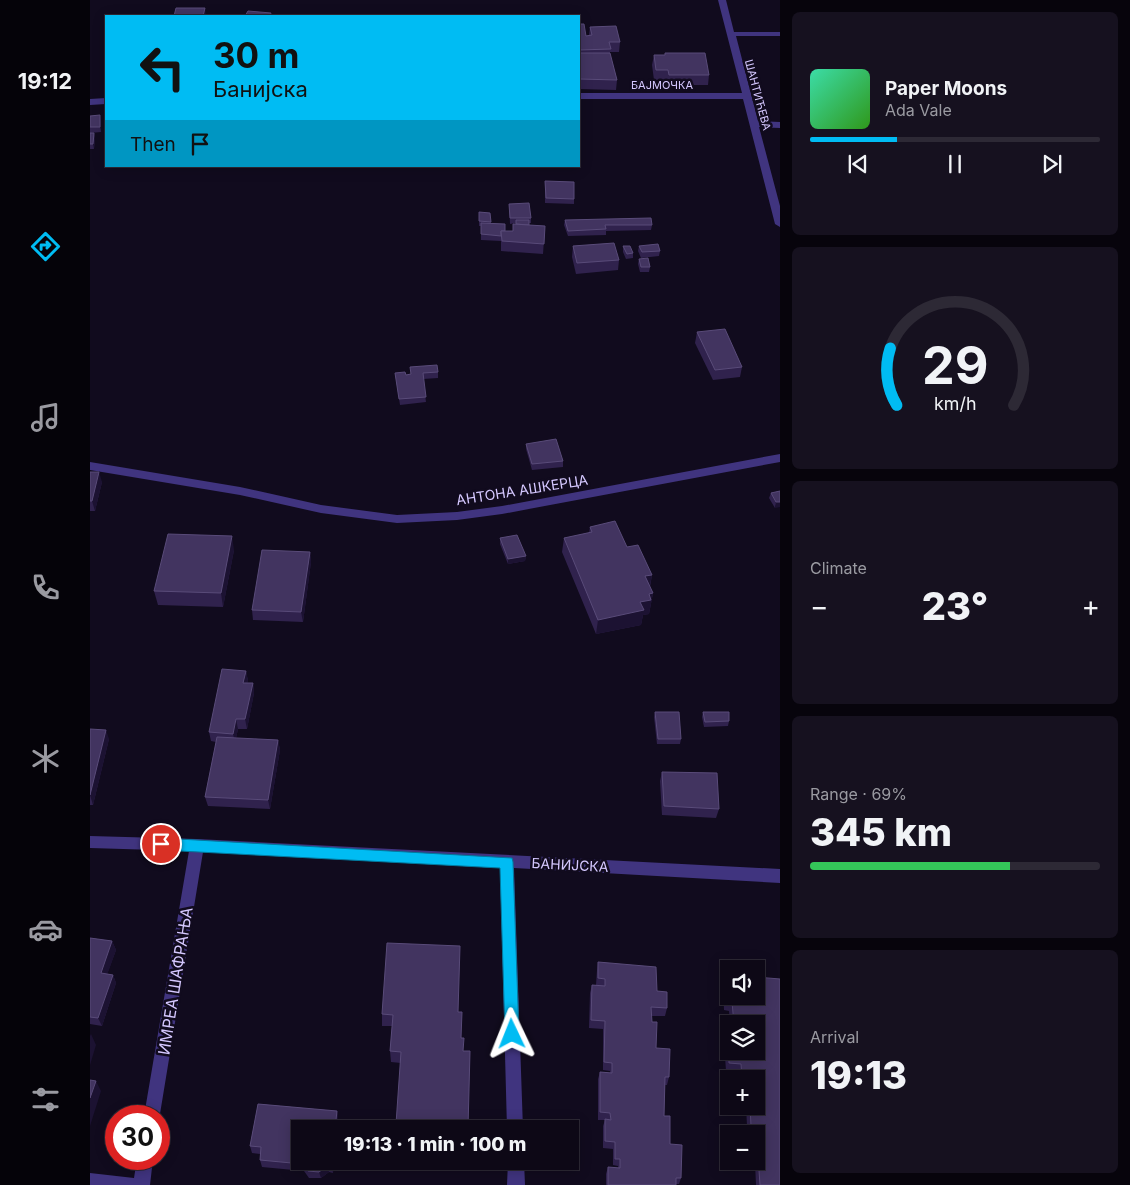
<!DOCTYPE html>
<meta charset="utf-8">
<style>
body{margin:0;font-family:Inter,sans-serif;background:#16111f;color:#f1f3f6;height:100vh;display:flex;flex-direction:column;font-size:19px;white-space:nowrap}
*{box-sizing:border-box;margin:0}
p{font-size:16px;color:#9a9aa1}
.icon{flex:none;width:28px;height:28px;fill:none;stroke:currentColor;stroke-width:2;stroke-linecap:round;stroke-linejoin:round}
.map{position:relative;flex:1;overflow:hidden}
.details{display:flex;flex-direction:column;gap:12px;padding:12px;background:#07040c;width:350px}
.details>*{flex:none}
.guide{position:absolute;left:15px;top:15px;width:475px;height:152px;border-radius:0px;box-shadow:0 2px 12px #0003,0 0 0 1px #2d2935;background:#00bcf3;color:#111;overflow:hidden}
.fabs{position:absolute;left:630px;top:960px;display:grid;gap:10px}
.fabs a{display:grid;place-items:center;width:45px;height:45px;border-radius:0px;background:#0d0816;box-shadow:0 2px 12px #0003,0 0 0 1px #2d2935;font-size:25px}
.speed{position:absolute;left:15px;top:1105px;display:flex;gap:10px;font-size:25px;font-weight:700;text-align:center}
.speed>*{display:grid;place-content:center;width:65px;height:65px;border-radius:50%;background:#0d0816;box-shadow:0 2px 12px #0003,0 0 0 1px #2d2935;line-height:1}
.speed .limit{border:8px solid #d22;background:#fff;color:#111}
.pin{position:absolute;display:grid;place-items:center;width:42px;height:42px;color:#fff;margin:-21px;border:2px solid #fff;border-radius:50%;box-shadow:0 1px 5px #0007}
.me{position:absolute;width:55px;margin:-28px;rotate:358deg;stroke-linejoin:round;filter:drop-shadow(0 0 4px #0008)}
.turn{display:flex;align-items:center;gap:18px;height:105px;padding:0 25px;font-size:22px}
.turn .icon{width:65px;height:65px;stroke-width:2.5}
.turn b{display:block;font-size:35px;line-height:42px}
.then{display:flex;align-items:center;height:48px;padding:0 25px;background:#0003;gap:10px;font-size:19px}
.big{font-size:38px;font-weight:800;line-height:1.1}
.details .tile{flex:1;display:flex;flex-direction:column;justify-content:center;gap:8px;min-width:0;padding:0 18px;border-radius:8px;background:#16111f}
.details .dial{align-items:center;gap:0}
.dial svg{height:130px;overflow:visible;fill:none;stroke:#2d2935;stroke-width:7;stroke-linecap:round;text-anchor:middle}
.dial text{fill:#f1f3f6;stroke:none}
.song{display:flex;align-items:center;gap:15px}
.cover{width:60px;height:60px;border-radius:8px;background:linear-gradient(135deg,hsl(160 70% 55%),hsl(110 70% 35%))}
.played{height:5px;border-radius:2px;background:linear-gradient(90deg,#00bcf3 30%,#2d2935 30%)}
.keys{display:flex;justify-content:space-around;direction:ltr}
.heat{display:flex;justify-content:space-between;align-items:center;font-size:28px;direction:ltr}
.charge{height:8px;border-radius:4px;background:linear-gradient(90deg,#34c759 69%,#2d2935 0)}
.trip{position:absolute;left:201px;top:1120px;width:288px;height:50px;border-radius:0px;background:#0d0816;box-shadow:0 2px 12px #0003,0 0 0 1px #2d2935;font-weight:800;line-height:50px;text-align:center}
main{display:flex;flex:1;min-height:0}
.tabs{display:flex;flex-direction:column;width:90px;justify-content:space-around;align-items:center;background:#050309;color:#9a9aa1}
.tabs .icon{width:35px;height:35px}
.tabs .active{color:#00bcf3}
.tabs b{font-size:22px;color:#f1f3f6}
.map>svg:first-child{display:block}
</style>
<main>
<nav class="tabs">
<b>19:12</b>
<svg class="icon active" aria-label="directions" viewBox="0 0 24 24"><path d="M12 3l9 9-9 9-9-9zM9 14v-3h6M13 9l2 2-2 2"/></svg>
<svg class="icon" aria-label="music" viewBox="0 0 24 24"><path d="M9 18V5l10-2v13"/><circle cx="6" cy="18" r="3"/><circle cx="16" cy="16" r="3"/></svg>
<svg class="icon" aria-label="phone" viewBox="0 0 24 24"><path d="M5 4h4l2 5-3 2q2 4 5 5l2-3 5 2v4C11 20 4 13 5 4z"/></svg>
<svg class="icon" aria-label="climate" viewBox="0 0 24 24"><path d="M12 3v18M4 7l16 10M4 17L20 7"/></svg>
<svg class="icon" aria-label="car" viewBox="0 0 24 24"><path d="M5 17H2v-5l4-1 3-4h7l3 4 3 1v5h-3M9 17h6M6 11h13"/><circle cx="7" cy="17" r="2"/><circle cx="17" cy="17" r="2"/></svg>
<svg class="icon" aria-label="filters" viewBox="0 0 24 24"><path d="M4 7h16M4 17h16"/><circle cx="9" cy="7" r="2"/><circle cx="15" cy="17" r="2"/></svg>
</nav>
<div class="map">
<svg width="690" height="1185" viewBox="0 0 690 1185">
<rect width="100%" height="100%" fill="#110b1e"/>
<g fill="none" stroke-linecap="round" stroke-linejoin="round">
<!-- minor -->
<g fill="#40347f" fill-rule="evenodd">
<polygon points="628,0 636,0 644,32 690,32 690,36 646,36 668,121 690,122 690,128 669,127 690,206 690,227 685,224 653,99 489,99 489,93 652,93"/>
<polygon points="16,98 16,104 0,105 0,99"/>
<polygon points="690,454 690,462 412,514 367,520 307,523 231,513 150,495 0,470 0,462 150,487 231,505 307,515 367,512 412,506"/>
<polygon points="0,836 107,839 690,869 690,883 424,868 433,1129 417,1129 410,868 113,852 69,1120 69,1116 54,1116 99,851 0,848"/>
<polygon points="47,1159 63,1159 60,1185 0,1185 0,1173 44,1178"/>
<polygon points="418,1161 434,1161 435,1185 417,1185"/>
</g>
</g>
<!-- wall -->
<g fill="#30224d">
<polygon points="489,24 496,36 499,35 500,27 530,42 529,52 520,52 520,55 527,80 526,90 489,89"/>
<polygon points="575,53 619,75 618,85 577,85 576,80 564,80 562,65 564,55 575,55"/>
<polygon points="0,116 11,121 11,132 0,133"/>
<polygon points="0,133 4,133 5,138 4,149 0,149"/>
<polygon points="455,181 484,199 484,204 455,203"/>
<polygon points="419,204 441,218 441,223 439,223 439,225 455,226 453,254 411,251 411,241 391,240 391,226 389,226 389,212 400,213 401,223 415,231 423,231 426,223 420,224"/>
<polygon points="475,220 562,225 561,230 516,231 516,235 478,236 474,225"/>
<polygon points="483,246 529,260 528,270 486,274 482,257"/>
<polygon points="533,246 543,253 543,258 536,259 533,252"/>
<polygon points="549,246 570,251 569,256 551,258 548,251"/>
<polygon points="549,259 560,267 559,272 550,272 548,264"/>
<polygon points="607,332 652,367 650,377 623,380 605,343"/>
<polygon points="320,367 348,372 348,378 333,379 336,402 310,405 305,373 316,375 321,374"/>
<polygon points="436,444 473,461 473,467 442,470 436,449"/>
<polygon points="0,472 12,482 5,511 0,511"/>
<polygon points="690,491 685,508 679,498 681,493"/>
<polygon points="500,527 537,547 562,575 560,587 563,593 559,614 553,615 551,625 506,634 472,552 474,538 499,533"/>
<polygon points="410,538 436,556 435,561 418,564 410,544"/>
<polygon points="144,550 133,607 68,605 64,591"/>
<polygon points="220,552 221,562 213,622 163,620 162,610"/>
<polygon points="156,671 158,681 157,683 163,683 164,693 157,729 148,729 146,738 188,740 190,750 180,809 118,806 115,797 126,742 121,741 119,732"/>
<polygon points="565,712 591,739 590,744 567,744 564,717"/>
<polygon points="613,712 639,721 638,726 614,727 612,717"/>
<polygon points="0,729 19,739 3,805 0,805"/>
<polygon points="572,772 629,809 626,818 572,815 570,781"/>
<polygon points="0,938 22,941 26,950 17,974 23,975 26,983 12,1026 0,1024"/>
<polygon points="508,962 567,991 577,1008 575,1016 561,1016 562,1022 566,1048 579,1077 577,1085 575,1085 574,1116 580,1144 591,1178 589,1184 516,1185 516,1174 518,1167 528,1168 528,1166 523,1165 523,1149 513,1148 513,1126 515,1120 508,1120 508,1079 510,1072 520,1073 520,1071 513,1070 513,1029 499,1028 500,993 502,985 506,985 507,970"/>
<polygon points="636,975 666,996 690,1185 666,1185 665,1163 653,1162 653,1161 666,1161 666,1134 651,1134 651,1133 655,1126 657,1126 656,1106 666,1106 666,1079 648,1079 648,1072 636,1071 634,1042 638,1034 639,1051 666,1024 640,1024 639,1011 634,1010 633,983"/>
<polygon points="368,1012 373,1051 380,1051 377,1129 307,1129 311,1063 301,1062 300,1051 302,1026 292,1026 292,1014"/>
<polygon points="168,1104 247,1111 248,1118 247,1129 210,1129 210,1161 244,1161 243,1173 239,1172 231,1178 219,1178 214,1171 172,1167 170,1160 170,1154 162,1153 160,1146"/>
</g>
<!-- shaded-wall -->
<g fill="#1c1232">
<polygon points="115,8 116,16 113,16"/>
<polygon points="10,115 11,121 11,132 10,127"/>
<polygon points="4,133 5,138 4,149 3,144"/>
<polygon points="9,472 12,482 5,511 2,501"/>
<polygon points="686,502 690,502 690,507 685,508"/>
<polygon points="142,536 144,550 133,607 131,593"/>
<polygon points="220,552 221,562 213,622 211,612"/>
<polygon points="436,556 435,561 418,564 418,559"/>
<polygon points="562,575 559,589 555,576"/>
<polygon points="563,593 559,614 553,615 551,625 506,634 508,620 550,602 559,594"/>
<polygon points="156,671 158,681 155,692 153,683"/>
<polygon points="163,683 164,693 157,729 155,719"/>
<polygon points="146,719 148,729 145,743 143,734"/>
<polygon points="16,730 19,739 3,805 0,795"/>
<polygon points="188,740 190,750 180,809 178,800"/>
<polygon points="22,941 26,950 15,981 11,973"/>
<polygon points="23,975 26,983 12,1026 8,1018"/>
<polygon points="1,1034 6,1045 0,1065 0,1036"/>
<polygon points="6,1081 11,1091 0,1126 0,1098"/>
<polygon points="247,1111 248,1118 247,1129 245,1129"/>
<polygon points="242,1161 244,1161 243,1173 242,1167"/>
<polygon points="237,1166 239,1172 231,1178 229,1172"/>
</g>
<!-- building -->
<g fill="#423460" stroke="#594b79">
<polygon points="86,8 115,8 113,16 84,16"/>
<polygon points="158,11 181,13 180,16 155,16"/>
<polygon points="489,24 494,24 496,36 502,35 500,27 526,26 530,42 519,42 521,49 489,50"/>
<polygon points="489,53 520,53 527,80 489,79"/>
<polygon points="575,53 615,53 619,75 579,75 578,70 566,70 564,55 575,55"/>
<polygon points="10,115 10,127 0,127 0,116"/>
<polygon points="0,133 4,133 3,144 0,144"/>
<polygon points="455,181 484,182 484,199 456,198"/>
<polygon points="439,203 441,218 420,218 419,204"/>
<polygon points="389,212 400,213 401,222 389,221"/>
<polygon points="561,218 562,225 515,225 516,229 478,231 475,220"/>
<polygon points="426,220 439,220 439,225 426,224"/>
<polygon points="391,223 415,224 415,231 411,231 411,236 391,234"/>
<polygon points="423,224 455,226 454,244 412,241 411,231 423,231"/>
<polygon points="524,243 529,260 487,263 483,246"/>
<polygon points="568,244 570,251 552,252 549,246"/>
<polygon points="533,246 540,246 543,253 537,254"/>
<polygon points="558,258 560,267 551,267 549,259"/>
<polygon points="635,329 652,367 625,370 607,332"/>
<polygon points="347,365 348,372 333,373 336,397 309,399 305,373 315,372 316,375 321,374 320,367"/>
<polygon points="466,439 473,461 442,464 436,444"/>
<polygon points="0,472 9,472 2,501 0,501"/>
<polygon points="690,491 690,502 686,502 681,493"/>
<polygon points="525,521 537,547 548,545 562,575 555,576 563,593 559,594 561,600 550,602 554,610 508,620 474,538 502,532 500,527"/>
<polygon points="78,534 142,536 131,593 64,591"/>
<polygon points="427,535 436,556 418,559 410,538"/>
<polygon points="172,550 220,552 211,612 162,610"/>
<polygon points="132,669 156,671 153,683 163,683 155,719 146,719 143,734 119,732"/>
<polygon points="565,712 589,712 591,739 568,739"/>
<polygon points="613,712 639,712 639,721 615,722"/>
<polygon points="0,729 16,730 0,795"/>
<polygon points="127,737 188,740 178,800 115,797"/>
<polygon points="572,772 627,773 629,809 574,806"/>
<polygon points="0,938 22,941 11,973 23,975 8,1018 0,1017"/>
<polygon points="297,943 370,946 368,1012 372,1012 371,1038 374,1038 373,1051 380,1051 378,1128 306,1124 311,1052 300,1051 303,1015 292,1014"/>
<polygon points="508,962 566,967 567,991 577,992 577,1008 561,1007 562,1022 567,1022 566,1048 580,1049 579,1077 575,1077 574,1116 580,1116 580,1144 592,1145 591,1178 586,1178 586,1185 518,1185 518,1167 530,1168 530,1159 525,1159 525,1142 515,1141 515,1119 521,1120 520,1113 510,1112 510,1072 522,1073 522,1063 514,1062 515,1021 501,1020 502,985 515,986 515,979 508,978"/>
<polygon points="636,975 639,975 639,996 666,996 666,977 690,979 690,1185 670,1185 668,1156 666,1156 666,1134 655,1134 655,1126 661,1126 660,1106 666,1106 666,1079 652,1079 651,1064 639,1063 638,1034 639,1034 639,1051 666,1051 666,1024 644,1024 642,1002 638,1002"/>
<polygon points="0,1080 6,1081 0,1098"/>
<polygon points="168,1104 247,1111 245,1129 210,1129 210,1161 242,1161 242,1167 237,1166 229,1172 218,1171 212,1164 170,1160 171,1147 160,1146"/>
</g>
<!-- route -->
<polygon fill="#00bcf3" stroke="#007a9e" points="71,838 422,858 423,862 429,1034 427,1038 422,1041 417,1038 415,1034 410,868 71,850 67,848 65,844 67,840"/>
<g text-anchor="middle" stroke-width="5" stroke-linejoin="round" paint-order="stroke">
<!-- far-street labels -->
<g font-size="11" fill="#d5c8ff" stroke="#110b1e">
<text x="572" y="89">БАЈМОЧКА</text>
<text transform="translate(668 95) rotate(75)" y="4">ШАНТИЋЕВА</text>
</g>
<!-- street labels -->
<g font-size="14" fill="#d5c8ff" stroke="#110b1e">
<text transform="translate(432 490) rotate(-9)" y="5">АНТОНА АШКЕРЦА</text>
<text transform="translate(480 865) rotate(3)" y="5">БАНИЈСКА</text>
</g>
<!-- near-street labels -->
<g font-size="16" fill="#d5c8ff" stroke="#110b1e">
<text transform="translate(85 981) rotate(-81)" y="6">ИМРЕА ШАФРАЊА</text>
</g>
</g>
</svg>
<div class="fabs">
<a><svg class="icon" aria-label="sound" viewBox="0 0 24 24"><path d="M4 9h4l5-4v14l-5-4H4zM17 9q2 3 0 6"/></svg></a>
<a><svg class="icon" aria-label="layers" viewBox="0 0 24 24"><path d="M12 4l9 5-9 5-9-5zM3 14l9 5 9-5"/></svg></a>
<a>+</a>
<a>−</a>
</div>
<div class="speed"><div class="limit">30</div></div>
<div class="pin" style="left:71px;top:844px;background:#d93025"><svg class="icon" aria-label="arrive" viewBox="0 0 24 24"><path d="M6 21V4h12l-3 4 3 4H6"/></svg></div>
<svg class="me" style="left:422px;top:1034px" viewBox="-20 -20 40 40"><path d="M0-17L14 15 0 8-14 15z" fill="#00bcf3" stroke="#fff" stroke-width="4"/></svg>
<div class="trip">19:13 · 1 min · 100 m</div>
<div class="guide">
<div class="turn"><svg class="icon" aria-label="left" viewBox="0 0 24 24"><path d="M17 20v-9H6M10 6l-5 5 5 5"/></svg><div><b>30 m</b>Банијска</div></div>
<div class="then">Then<svg class="icon" aria-label="arrive" viewBox="0 0 24 24"><path d="M6 21V4h12l-3 4 3 4H6"/></svg></div>
</div>
</div>
<section class="details">
<div class="tile">
<div class="song"><i class="cover"></i><div><b>Paper Moons</b><p>Ada Vale</p></div></div>
<div class="played"></div>
<div class="keys"><svg class="icon" aria-label="previous" viewBox="0 0 24 24"><path d="M18 5L8 12l10 7zM5 5v14"/></svg><svg class="icon" aria-label="pause" viewBox="0 0 24 24"><path d="M8 5v14M16 5v14"/></svg><svg class="icon" aria-label="next" viewBox="0 0 24 24"><path d="M6 5l10 7-10 7zM19 5v14"/></svg></div>
</div>
<div class="tile dial"><svg viewBox="0 0 100 80">
<path d="M14 69A42 42 0 1 1 86 69"/>
<path d="M14 69A42 42 0 0 1 10 34" stroke="#00bcf3"/>
<text x="50" y="56" font-size="32" font-weight="700">29</text>
<text x="50" y="72" font-size="11">km/h</text>
</svg></div>
<div class="tile"><p>Climate</p>
<div class="heat"><a>−</a><b class="big">23°</b><a>+</a></div>
</div>
<div class="tile"><p>Range · 69%</p><b class="big">345 km</b><div class="charge"></div></div>
<div class="tile"><p>Arrival</p><b class="big">19:13</b></div>
</section>
</main>
